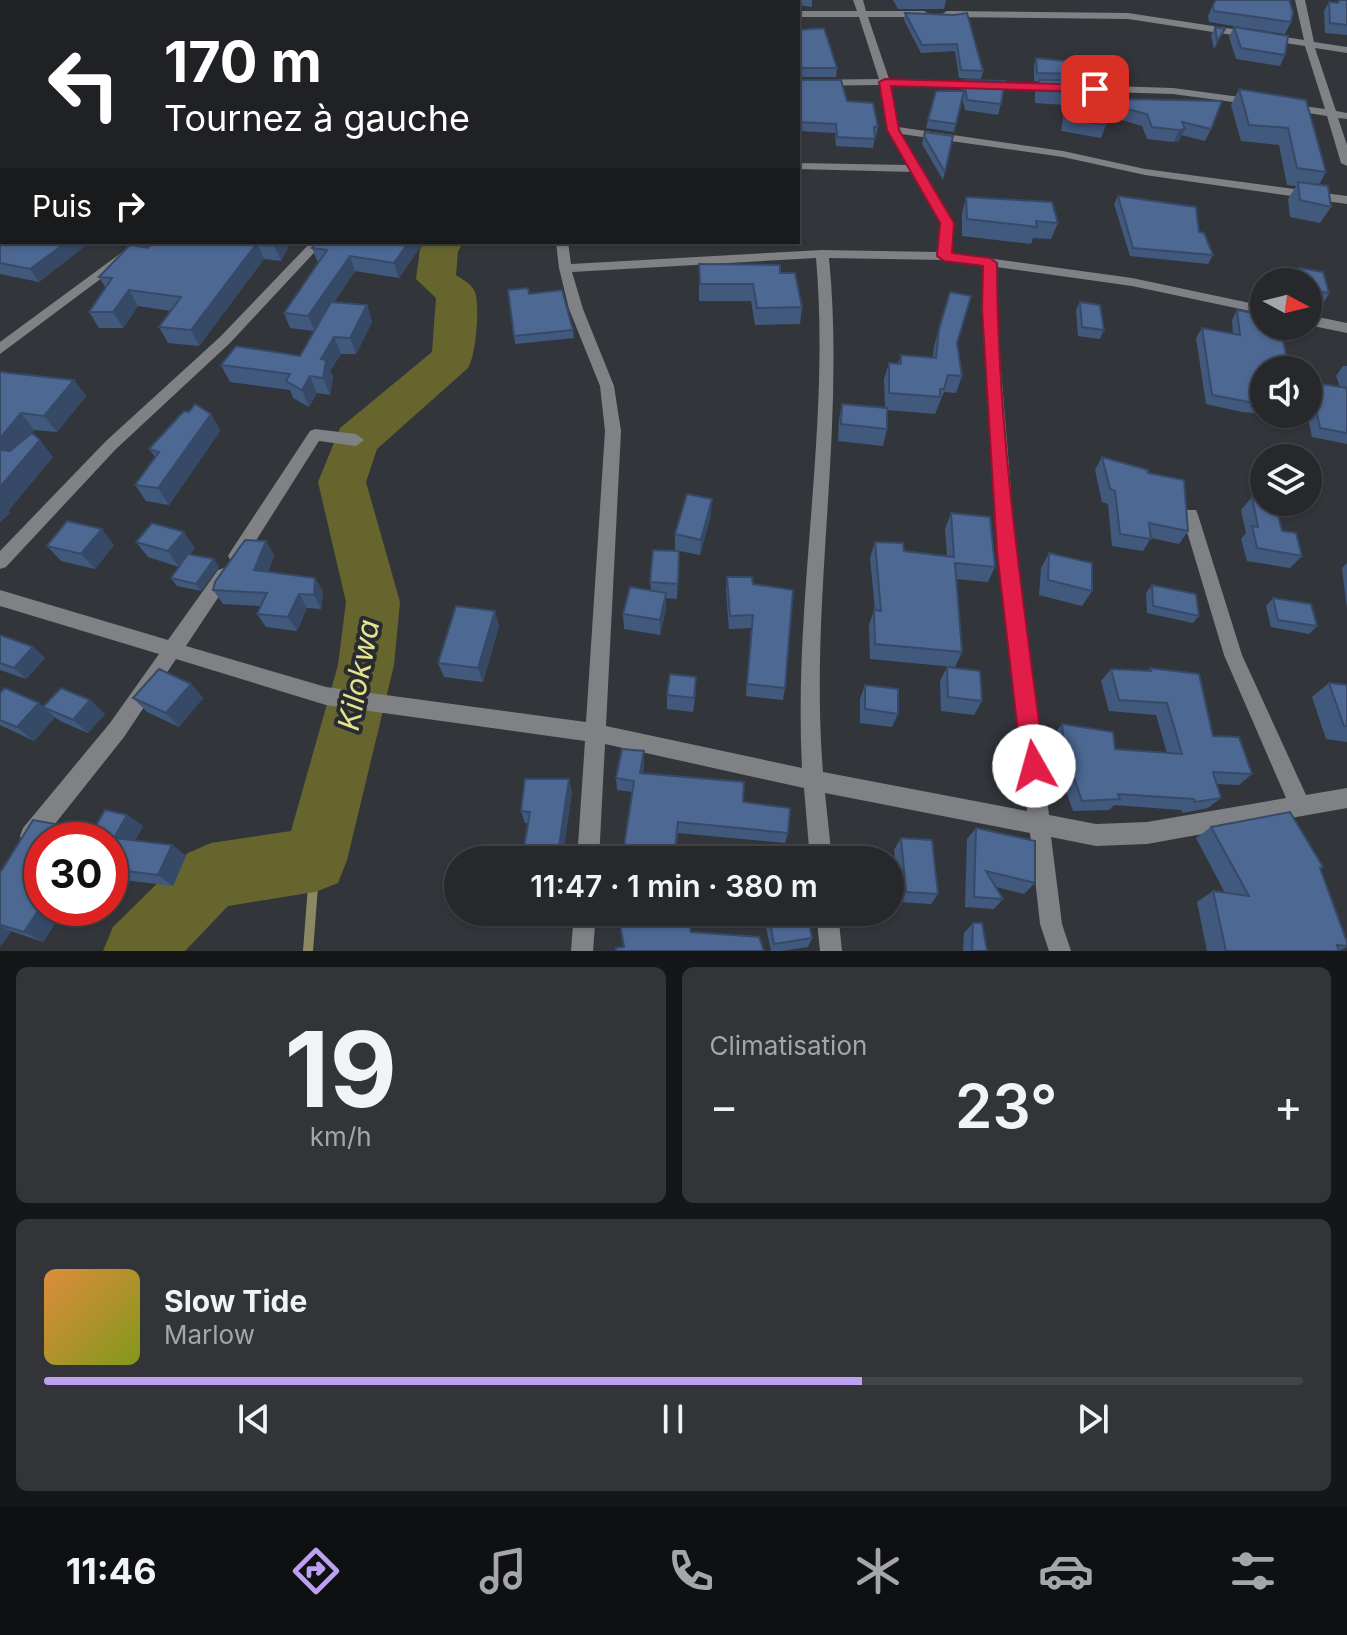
<!DOCTYPE html>
<html lang="fr">
<meta charset="utf-8">
<style>
body{margin:0;font-family:Inter,sans-serif;background:#323438;color:#f1f3f6;height:100vh;display:flex;flex-direction:column;font-size:30px;white-space:nowrap}
*{box-sizing:border-box;margin:0}
p{font-size:26px;color:#a4a6a9}
.icon{flex:none;width:44px;height:44px;fill:none;stroke:currentColor;stroke-width:2;stroke-linecap:round;stroke-linejoin:round}
.map{position:relative;height:951px;overflow:hidden}
.side{display:flex;flex-direction:column;gap:16px;padding:16px;background:#151618;flex:1}
.side>*{flex:none}
.guide{position:absolute;left:0px;top:0px;width:800px;height:244px;box-shadow:0 2px 6px #0004,0 0 0 2px #424448;background:#202124;color:#fff;overflow:hidden}
.needle{width:52px;rotate:97deg}
.controls{position:absolute;left:1250px;top:268px;display:grid;gap:16px}
.controls a{display:grid;place-items:center;width:72px;height:72px;border-radius:50%;background:#26282c;box-shadow:0 2px 6px #0004,0 0 0 2px #424448;font-size:40px}
.speed{position:absolute;left:24px;top:822px;display:flex;gap:16px;font-size:40px;font-weight:700;text-align:center}
.speed>*{display:grid;place-content:center;width:104px;height:104px;border-radius:50%;background:#26282c;box-shadow:0 2px 6px #0004,0 0 0 2px #424448;line-height:1}
.speed .limit{border:12px solid #d22;background:#fff;color:#111}
.pin{position:absolute;display:grid;place-items:center;width:68px;height:68px;color:#fff;margin:-34px;border-radius:16px;box-shadow:0 4px 12px #0006}
.me{position:absolute;width:88px;margin:-44px;rotate:353deg;stroke-linejoin:round;filter:drop-shadow(0 0 6px #0008)}
.turn{display:flex;align-items:center;gap:28px;height:168px;padding:0 32px;font-size:36px}
.turn .icon{width:104px;height:104px;stroke-width:2.5}
.turn b{display:block;font-size:56px;line-height:68px}
.then{display:flex;align-items:center;height:76px;padding:0 32px;background:#0003;gap:16px;font-size:30px}
.big{font-size:60px;font-weight:600;line-height:1.1}
.side .widget{flex:1;display:flex;flex-direction:column;justify-content:center;gap:12px;min-width:0;padding:0 28px;border-radius:12px;background:#323438}
.side .dial{align-items:center;gap:0}
.dial b{font-size:104px;line-height:1}
.song{display:flex;align-items:center;gap:24px}
.cover{width:96px;height:96px;border-radius:12px;background:linear-gradient(135deg,hsl(30 70% 55%),hsl(70 70% 35%))}
.played{height:8px;border-radius:4px;background:linear-gradient(90deg,#bca0f2 65%,#424448 65%)}
.keys{display:flex;justify-content:space-around;direction:ltr}
.heat{display:flex;justify-content:space-between;align-items:center;font-size:44px;direction:ltr}
.side .tiles{flex:1;display:grid;gap:16px;grid-template-columns:1fr 1fr}
.widget:last-child{grid-column:span 2}
.trip{position:absolute;left:444px;top:846px;width:460px;height:80px;border-radius:40px;background:#26282c;box-shadow:0 2px 6px #0004,0 0 0 2px #424448;font-weight:600;line-height:80px;text-align:center}
.menu{display:flex;height:128px;justify-content:space-around;align-items:center;background:#0f1012;color:#a4a6a9}
.menu .icon{width:56px;height:56px}
.menu .current{color:#bca0f2}
.menu b{font-size:36px;color:#f1f3f6}
.map>svg:first-child{display:block}
</style>
<div class="map">
<svg width="1347" height="951" viewBox="0 0 1347 951">
<rect width="100%" height="100%" fill="#32363b"/>
<g fill="none" stroke-linecap="round" stroke-linejoin="round">
<!-- stream -->
<polyline stroke="#8a8963" stroke-width="10" points="308,951 315,860"/>
<!-- river -->
<g fill="#67652e" fill-rule="evenodd">
<polygon points="418,0 447,0 416,2"/>
<path d="M425,242H464L458,251L456,275C463,280 472,284 475,292C480,306 476,356 468,368L377,449L366,482L400,602L394,665L347,860L338,883L315,892L228,906L185,951H103L113,927L188,853L211,843L291,831L338,665L346,602L318,482L340,428L432,352L436,298L416,279L420,249Z"/>
</g>
<!-- street -->
<g fill="#7f8184" fill-rule="evenodd">
<rect x="562" y="0" width="10" height="2"/>
<path d="M853,0H863L866,11H924L929,14L924,17H868L889,79L1173,88L1255,99L1260,102L1255,105L1173,94L891,85L898,127L1063,151L1145,169L1347,196V204L1145,175L1063,157L901,134L953,223L951,253L1132,278L1264,306V314L1132,286L996,267V308L1016,552L1049,815L1096,824L1147,822L1286,798L1224,655L1182,515L1184,510H1196L1198,515L1242,655L1306,795L1347,788V808L1147,844L1096,846L1051,837L1062,924L1071,951H1049L1040,924L1030,833L825,793L832,860H810L804,788L605,744L599,860H577L585,741L326,705L176,659L124,737L39,844L31,847L23,844L20,836L23,828L110,723L159,654L0,606V590L168,640L218,570L224,568L230,570L233,575L186,646L326,687L586,722L605,431L600,386L569,309L559,268L556,242H568L571,264L822,250L938,252L941,223L912,172L798,169V163L908,165L888,130L880,85L798,86V80L879,79L859,17H798V11H857ZM816,258C831,429 793,597 802,768L606,726L621,431L614,386L583,309L572,272ZM829,258L944,260L983,265L982,308L998,552L1027,811L823,772C809,600 846,430 829,258Z"/>
<polygon points="1295,0 1305,0 1314,42 1347,47 1347,53 1315,48 1336,111 1347,113 1347,119 1338,118 1347,145 1347,166 1341,163 1327,116 1289,110 1284,107 1289,104 1325,109 1305,46 1128,19 947,17 942,14 947,11 1128,13 1304,40"/>
<rect x="0" y="14" width="2" height="6"/>
<polygon points="0,112 2,112 0,119"/>
<polygon points="136,242 150,242 0,354 0,342"/>
<polygon points="311,242 324,242 230,343 116,449 6,567 0,569 0,551 106,441 220,337"/>
<polygon points="1308,315 1347,323 1347,333 1308,325"/>
<polygon points="315,429 356,434 364,440 356,446 319,441 243,561 237,563 231,561 228,556 231,551 310,431"/>
<polygon points="574,912 596,912 593,951 571,951"/>
<polygon points="816,912 838,912 842,951 820,951"/>
</g>
</g>
<!-- wall -->
<g fill="#42597e">
<rect x="470" y="0" width="75" height="2"/>
<polygon points="775,0 812,0 812,7 798,5 798,2 776,2"/>
<polygon points="893,0 946,0 944,9 898,9"/>
<polygon points="1339,0 1347,0 1347,35 1325,33 1324,11 1329,2 1337,3"/>
<polygon points="1213,5 1291,22 1285,34 1209,22 1208,16"/>
<polygon points="905,13 954,15 983,71 981,79 959,78 955,51 921,53 904,20"/>
<polygon points="1215,27 1221,36 1214,49 1211,35"/>
<polygon points="1234,27 1285,55 1280,66 1236,59 1229,37"/>
<polygon points="798,30 837,68 836,77 798,77"/>
<polygon points="1036,58 1081,74 1078,81 1106,125 1101,138 1061,131 1065,105 1035,103 1035,93 1038,81 1034,81 1034,65"/>
<polygon points="798,80 847,101 878,127 876,136 875,136 873,148 836,146 835,133 798,131"/>
<polygon points="964,80 1001,104 998,115 965,110 962,96 954,132 926,128 936,91 962,91"/>
<polygon points="1239,89 1306,100 1326,172 1319,185 1331,207 1320,223 1290,217 1288,199 1296,186 1287,185 1279,145 1241,141 1231,105"/>
<polygon points="1124,99 1211,129 1205,141 1181,135 1179,141 1174,142 1147,139 1142,126 1118,119 1120,111"/>
<polygon points="924,136 953,136 943,180 922,144"/>
<polygon points="0,168 2,242 90,242 39,282 0,274"/>
<polygon points="1118,196 1199,232 1213,255 1208,264 1130,256 1114,204"/>
<polygon points="966,197 1058,223 1051,239 1033,238 1031,244 962,236 962,214"/>
<polygon points="291,242 281,261 264,259 199,346 168,343 159,327 171,311 138,306 123,328 99,328 89,312 106,288 99,277 148,248"/>
<polygon points="316,242 428,242 427,245 422,244 399,278 355,271 334,302 367,305 372,322 356,354 341,354 330,371 333,377 330,395 317,393 309,407 293,398 290,390 230,382 221,365 300,356 314,331 290,328 284,313 318,263 312,248"/>
<polygon points="507,242 529,242 528,245 508,245"/>
<polygon points="699,264 780,273 802,307 800,324 755,325 751,301 699,301"/>
<polygon points="1299,268 1329,293 1324,302 1308,299 1308,282 1295,282 1293,277"/>
<polygon points="508,290 529,294 573,330 574,338 515,344"/>
<polygon points="950,292 962,376 956,393 944,392 935,414 887,410 887,429 883,446 838,441 839,420 842,404 885,408 884,379 889,363 898,364 901,355 933,358 934,346"/>
<polygon points="1080,302 1104,330 1100,339 1078,336 1076,310"/>
<polygon points="1237,310 1264,370 1264,414 1242,412 1206,404 1196,338 1202,328 1233,334 1232,320"/>
<polygon points="1343,366 1347,366 1347,444 1312,437 1308,418 1264,414 1308,414 1308,382 1340,387 1336,376"/>
<polygon points="0,372 74,380 86,396 57,432 34,430 29,436 53,457 8,511 10,513 0,522"/>
<polygon points="211,414 220,431 169,505 146,501 135,485 155,457 149,449"/>
<polygon points="1102,457 1148,473 1188,531 1179,544 1151,538 1143,551 1112,546 1108,504 1102,502 1095,470"/>
<polygon points="1252,497 1302,556 1290,568 1247,561 1241,539 1246,533 1241,510"/>
<polygon points="951,513 995,567 988,582 956,579 962,652 955,667 870,659 869,625 874,610 875,610 870,558 875,542 904,551 947,556 945,529"/>
<polygon points="711,515 700,555 675,550 675,534"/>
<polygon points="266,541 274,556 268,572 315,578 323,592 321,609 307,608 297,631 266,627 257,614 261,606 223,604 213,590"/>
<polygon points="136,542 195,548 190,554 214,559 219,567 201,591 177,586 171,578 179,567 148,557"/>
<polygon points="114,545 95,569 61,561 47,546"/>
<polygon points="679,551 677,599 666,598 666,608 660,635 624,629 623,614 651,590 650,582"/>
<polygon points="1049,553 1092,591 1082,606 1039,595 1041,568"/>
<polygon points="1347,563 1347,609 1342,568"/>
<polygon points="727,577 753,584 785,688 783,700 746,696 751,628 729,629 726,591"/>
<polygon points="1152,585 1199,616 1193,623 1147,613 1146,593"/>
<polygon points="1273,598 1317,626 1309,634 1271,627 1266,606"/>
<polygon points="499,626 483,682 444,677 438,663"/>
<polygon points="0,635 33,647 45,658 26,679 0,670"/>
<polygon points="947,667 982,701 974,715 941,711 940,681"/>
<polygon points="1150,668 1213,736 1252,774 1239,785 1217,784 1221,798 1208,808 1183,813 1181,810 1114,805 1109,810 1073,811 1058,768 1056,768 1053,735 1062,724 1115,749 1167,753 1156,715 1109,711 1101,681 1111,669 1148,671"/>
<polygon points="1329,683 1347,685 1347,742 1326,739 1312,697"/>
<polygon points="191,684 203,698 179,727 147,712 133,698"/>
<polygon points="865,685 898,714 892,727 860,723 860,699"/>
<polygon points="696,691 693,712 667,709 667,695"/>
<polygon points="0,693 39,703 43,707 90,700 105,714 88,733 60,721 55,717 34,741 0,725"/>
<polygon points="644,751 644,763 643,773 743,802 788,833 785,843 678,833 675,859 632,792 617,790 616,778"/>
<polygon points="572,792 562,860 522,860 528,823 525,823 521,811"/>
<polygon points="105,810 127,815 143,826 135,840 172,845 186,856 173,886 124,880 110,870 110,840 42,840 42,908 60,908 64,910 43,942 11,931 0,947 0,873 33,820 93,831"/>
<polygon points="1211,827 1323,867 1320,869 1347,942 1347,947 1339,951 1207,951 1197,902 1213,891 1225,893 1196,838"/>
<polygon points="976,828 1035,883 1024,894 996,887 1003,899 994,909 965,907 967,839"/>
<polygon points="901,838 938,894 931,904 899,902 894,850"/>
<polygon points="763,912 807,912 812,938 808,947 782,951 771,951"/>
<polygon points="973,923 987,951 963,951 964,933"/>
</g>
<!-- shaded-wall -->
<g fill="#364967">
<polygon points="2,77 2,88 0,89 0,78"/>
<polygon points="1185,129 1179,141 1174,142 1179,130"/>
<polygon points="67,242 90,242 39,282 30,269"/>
<polygon points="276,242 291,242 281,261 274,245"/>
<polygon points="409,242 422,242 422,244 399,278 394,263"/>
<polygon points="257,243 264,259 199,346 191,330"/>
<polygon points="350,256 355,271 315,331 308,316"/>
<polygon points="129,290 138,306 123,328 113,312"/>
<polygon points="367,305 372,322 356,354 350,338"/>
<polygon points="334,337 341,354 330,371 333,377 330,395 323,378 321,359"/>
<polygon points="310,376 317,393 309,407 302,390"/>
<polygon points="74,380 86,396 57,432 44,416"/>
<polygon points="21,413 34,430 5,464 0,457 0,438"/>
<polygon points="211,414 220,431 169,505 158,488"/>
<polygon points="40,440 53,457 8,511 10,513 0,522 0,487"/>
<polygon points="712,499 711,515 700,555 701,540"/>
<polygon points="102,529 114,545 95,569 81,554"/>
<polygon points="184,532 195,548 179,567 168,551"/>
<polygon points="266,541 274,556 263,584 254,570"/>
<polygon points="214,559 219,567 201,591 196,584"/>
<polygon points="315,578 323,592 321,609 314,595"/>
<polygon points="666,593 666,608 660,635 660,620"/>
<polygon points="299,594 307,608 297,631 288,617"/>
<polygon points="495,611 499,626 483,682 478,668"/>
<polygon points="33,647 45,658 26,679 14,668"/>
<polygon points="191,684 203,698 179,727 166,713"/>
<polygon points="90,700 105,714 88,733 73,720"/>
<polygon points="39,703 55,717 34,741 17,727"/>
<polygon points="644,751 644,763 641,784 640,773"/>
<polygon points="569,779 572,792 562,860 557,860"/>
<polygon points="127,815 143,826 130,849 114,838"/>
<polygon points="172,845 186,856 173,886 158,875"/>
<polygon points="42,905 42,908 60,908 64,910 43,942 24,932"/>
<polygon points="0,926 11,931 0,947"/>
</g>
<!-- building -->
<g fill="#4d6893" stroke="#364967" stroke-width="2">
<polygon points="191,0 402,0 400,2 188,2"/>
<polygon points="592,0 699,0 699,2 591,2"/>
<polygon points="1216,0 1289,0 1293,12 1291,22 1214,11 1213,5"/>
<polygon points="1339,0 1347,0 1347,25 1330,23 1329,2 1338,3"/>
<polygon points="905,13 954,15 967,13 983,71 961,70 957,44 922,45"/>
<polygon points="0,19 2,20 2,77 0,78"/>
<polygon points="1215,27 1225,29 1217,41"/>
<polygon points="1234,27 1288,36 1285,55 1241,48"/>
<polygon points="824,28 837,68 799,68 798,73 798,30"/>
<polygon points="1036,58 1074,62 1074,58 1081,74 1037,73"/>
<polygon points="798,80 841,80 847,101 873,103 878,127 874,127 875,139 837,137 836,124 798,122"/>
<polygon points="964,80 1005,81 1001,104 967,100"/>
<polygon points="1039,80 1088,81 1106,125 1065,118 1070,92 1039,91"/>
<polygon points="1239,89 1306,100 1326,172 1297,168 1288,128 1249,125"/>
<polygon points="936,91 964,91 956,124 928,120"/>
<polygon points="1124,99 1222,101 1211,129 1182,122 1185,129 1179,130 1152,127 1147,114 1123,108"/>
<polygon points="925,132 953,136 945,172 924,136"/>
<polygon points="0,168 2,168 2,242 67,242 30,269 0,263"/>
<polygon points="1298,182 1328,186 1331,207 1300,200"/>
<polygon points="1118,196 1196,207 1199,232 1204,233 1213,255 1133,248"/>
<polygon points="966,197 1052,202 1058,223 1036,221 1037,227 967,219"/>
<polygon points="154,242 276,242 274,245 257,243 191,330 159,327 181,297 129,290 113,312 89,312 112,278 99,277 130,245 148,248"/>
<polygon points="316,242 409,242 394,263 350,256 308,316 284,313 327,250 312,248"/>
<polygon points="699,264 780,265 780,273 795,273 802,307 757,308 753,284 700,284"/>
<polygon points="1299,268 1323,272 1329,293 1308,290 1308,282 1302,282"/>
<polygon points="528,288 529,294 562,290 573,330 514,336 508,290"/>
<polygon points="950,292 971,296 957,343 962,376 948,375 944,389 940,389 940,397 889,393 889,363 901,364 901,355 936,358 939,329"/>
<polygon points="331,302 367,305 350,338 334,337 321,359 326,360 323,378 310,376 302,390 286,381 290,374 221,365 236,346 300,356"/>
<polygon points="1080,302 1100,305 1104,330 1082,327"/>
<polygon points="1237,310 1264,315 1264,326 1280,326 1289,370 1264,370 1264,404 1249,402 1212,395 1202,328 1240,335"/>
<polygon points="0,372 74,380 44,416 21,413 0,438"/>
<polygon points="1308,382 1347,388 1347,433 1320,428 1316,409 1308,408"/>
<polygon points="195,404 211,414 158,488 135,485 159,452 149,449 184,411 189,412"/>
<polygon points="842,404 887,408 887,429 841,424"/>
<polygon points="32,433 40,440 0,487 0,450 10,451"/>
<polygon points="1102,457 1148,470 1148,473 1184,480 1188,531 1149,523 1151,539 1120,534 1115,491 1110,489"/>
<polygon points="687,494 712,499 701,540 675,534"/>
<polygon points="1252,497 1264,499 1264,502 1275,502 1282,531 1296,533 1302,556 1257,548 1252,526 1258,527"/>
<polygon points="951,513 990,517 995,567 955,563 962,652 875,644 874,610 881,611 875,542 903,543 904,551 954,557"/>
<polygon points="67,521 102,529 81,554 47,546"/>
<polygon points="152,523 184,532 168,551 136,542"/>
<polygon points="245,540 266,541 254,570 315,578 314,595 299,594 288,617 257,614 267,593 213,590 215,582"/>
<polygon points="653,550 679,551 678,584 650,582"/>
<polygon points="1049,553 1092,563 1092,591 1048,580"/>
<polygon points="188,554 214,559 196,584 171,578"/>
<polygon points="727,577 752,577 753,584 793,590 785,688 747,684 753,615 730,616"/>
<polygon points="1152,585 1196,594 1199,616 1153,606"/>
<polygon points="630,587 666,593 660,620 623,614"/>
<polygon points="1273,598 1311,604 1317,626 1278,620"/>
<polygon points="456,606 495,611 478,668 438,663"/>
<polygon points="0,635 33,647 14,668 0,663"/>
<polygon points="947,667 980,671 982,701 948,697"/>
<polygon points="1150,668 1199,674 1213,736 1239,737 1252,774 1213,772 1221,798 1195,802 1194,799 1118,794 1120,799 1082,801 1067,757 1065,757 1062,724 1113,732 1115,749 1182,754 1167,703 1119,700 1111,669 1151,671"/>
<polygon points="159,669 191,684 166,713 133,698"/>
<polygon points="670,674 696,677 694,698 667,695"/>
<polygon points="1329,683 1347,685 1347,726 1344,726"/>
<polygon points="865,685 898,689 898,714 865,709"/>
<polygon points="5,688 39,703 17,727 0,720 0,693"/>
<polygon points="61,688 90,700 73,720 43,707"/>
<polygon points="622,749 644,751 640,773 744,782 743,802 790,808 788,833 678,822 674,856 675,860 622,860 634,781 616,778"/>
<polygon points="525,779 569,779 557,860 522,860 530,812 521,811"/>
<polygon points="105,810 127,815 114,838 172,845 158,875 110,869 110,865 112,860 110,860 110,840 42,840 42,896 41,899 42,899 42,905 24,932 0,925 0,873 33,820 93,831"/>
<polygon points="1290,812 1323,867 1320,868 1347,942 1347,946 1337,945 1339,951 1226,951 1213,891 1249,896 1211,827"/>
<polygon points="976,828 1035,841 1035,883 986,871 1003,899 974,897"/>
<polygon points="901,838 932,840 938,894 906,892"/>
<polygon points="618,912 687,912 691,932 759,937 764,951 616,951 616,948 624,947"/>
<polygon points="768,912 807,912 812,938 774,944"/>
<polygon points="973,923 982,923 987,951 972,951"/>
</g>
<!-- route -->
<path fill="#e11d48" stroke="#92132f" stroke-width="2" d="M885,79L1095,85L1100,89L1095,92L891,86L899,130L954,223L952,253L990,258L997,263C997,428 1023,601 1045,766L1042,774L1034,777L1025,774L1022,766L997,552L982,308L983,266L944,261L937,256L940,223L887,130L879,82Z"/>
<g text-anchor="middle" stroke-width="8" stroke-linejoin="round" paint-order="stroke">
<!-- water labels -->
<g font-size="30" font-style="italic" fill="#e4e28e" stroke="#282c31">
<text transform="translate(359 675) rotate(-79)" y="10">Kilokwa</text>
</g>
</g>
</svg>
<div class="controls">
<a><svg class="needle" viewBox="-14 -14 28 28"><path d="M0-13l5 13h-10z" fill="#e53935"/><path d="M0 13l5-13h-10z" fill="#a4a6a9"/></svg></a>
<a><svg class="icon" aria-label="sound" viewBox="0 0 24 24"><path d="M4 9h4l5-4v14l-5-4H4zM17 9q2 3 0 6"/></svg></a>
<a><svg class="icon" aria-label="layers" viewBox="0 0 24 24"><path d="M12 4l9 5-9 5-9-5zM3 14l9 5 9-5"/></svg></a>
</div>
<div class="speed"><div class="limit">30</div></div>
<div class="pin" style="left:1095px;top:89px;background:#d93025"><svg class="icon" aria-label="arrive" viewBox="0 0 24 24"><path d="M6 21V4h12l-3 4 3 4H6"/></svg></div>
<svg class="me" style="left:1034px;top:766px" viewBox="-20 -20 40 40"><circle r="19" fill="#fff"/><path d="M0-13L10 11 0 6-10 11z" fill="#e11d48"/></svg>
<div class="trip">11:47 · 1 min · 380 m</div>
<div class="guide">
<div class="turn"><svg class="icon" aria-label="left" viewBox="0 0 24 24"><path d="M17 20v-9H6M10 6l-5 5 5 5"/></svg><div><b>170 m</b>Tournez à gauche</div></div>
<div class="then">Puis<svg class="icon" aria-label="right" viewBox="0 0 24 24"><path d="M7 20v-9h11M14 6l5 5-5 5"/></svg></div>
</div>
</div>
<section class="side">
<div class="tiles">
<div class="widget dial"><b>19</b><p>km/h</p></div>
<div class="widget"><p>Climatisation</p>
<div class="heat"><a>−</a><b class="big">23°</b><a>+</a></div>
</div>
<div class="widget">
<div class="song"><i class="cover"></i><div><b>Slow Tide</b><p>Marlow</p></div></div>
<div class="played"></div>
<div class="keys"><svg class="icon" aria-label="previous" viewBox="0 0 24 24"><path d="M18 5L8 12l10 7zM5 5v14"/></svg><svg class="icon" aria-label="pause" viewBox="0 0 24 24"><path d="M8 5v14M16 5v14"/></svg><svg class="icon" aria-label="next" viewBox="0 0 24 24"><path d="M6 5l10 7-10 7zM19 5v14"/></svg></div>
</div>
</div>
</section>
<nav class="menu">
<b>11:46</b>
<svg class="icon current" aria-label="directions" viewBox="0 0 24 24"><path d="M12 3l9 9-9 9-9-9zM9 14v-3h6M13 9l2 2-2 2"/></svg>
<svg class="icon" aria-label="music" viewBox="0 0 24 24"><path d="M9 18V5l10-2v13"/><circle cx="6" cy="18" r="3"/><circle cx="16" cy="16" r="3"/></svg>
<svg class="icon" aria-label="phone" viewBox="0 0 24 24"><path d="M5 4h4l2 5-3 2q2 4 5 5l2-3 5 2v4C11 20 4 13 5 4z"/></svg>
<svg class="icon" aria-label="climate" viewBox="0 0 24 24"><path d="M12 3v18M4 7l16 10M4 17L20 7"/></svg>
<svg class="icon" aria-label="car" viewBox="0 0 24 24"><path d="M5 17H2v-5l4-1 3-4h7l3 4 3 1v5h-3M9 17h6M6 11h13"/><circle cx="7" cy="17" r="2"/><circle cx="17" cy="17" r="2"/></svg>
<svg class="icon" aria-label="filters" viewBox="0 0 24 24"><path d="M4 7h16M4 17h16"/><circle cx="9" cy="7" r="2"/><circle cx="15" cy="17" r="2"/></svg>
</nav>
